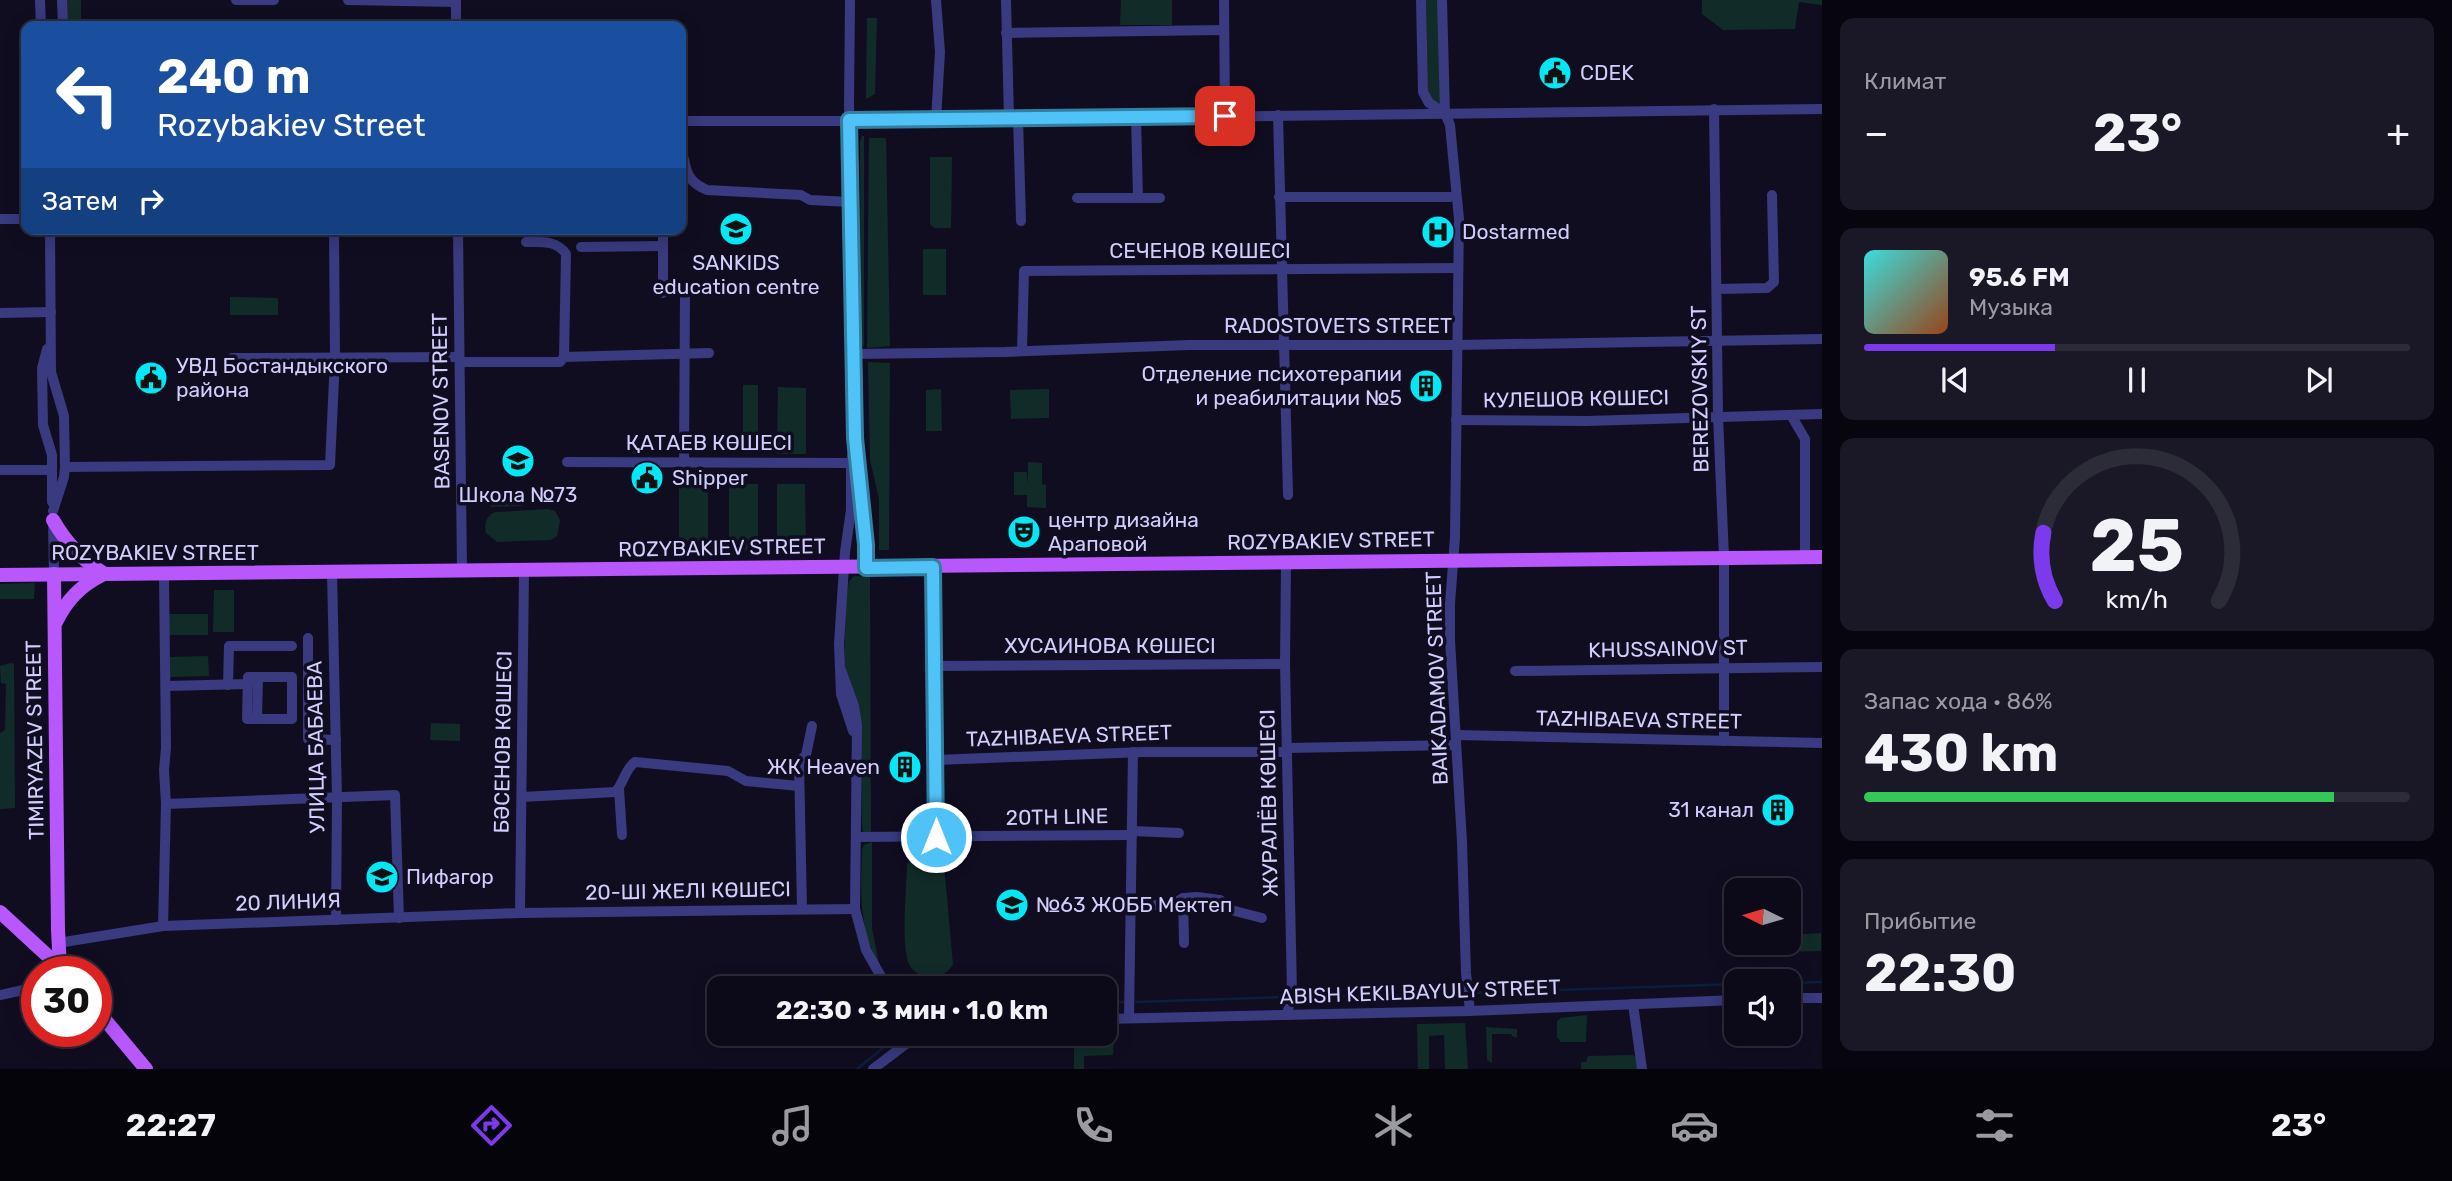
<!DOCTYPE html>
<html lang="ru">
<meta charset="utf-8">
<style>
body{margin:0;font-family:Rubik,sans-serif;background:#1a1826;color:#f1f3f6;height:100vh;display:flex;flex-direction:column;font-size:26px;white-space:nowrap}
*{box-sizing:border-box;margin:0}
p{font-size:23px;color:#9a9aa2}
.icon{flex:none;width:38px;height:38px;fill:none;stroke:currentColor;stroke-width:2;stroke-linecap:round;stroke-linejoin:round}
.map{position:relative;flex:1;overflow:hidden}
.details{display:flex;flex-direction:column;gap:18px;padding:18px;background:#07060e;width:630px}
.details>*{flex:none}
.guide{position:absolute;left:21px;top:21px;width:665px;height:214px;border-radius:14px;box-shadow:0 4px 18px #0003,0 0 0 2px #2c2b38;background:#1a4fa0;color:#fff;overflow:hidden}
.needle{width:46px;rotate:275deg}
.tools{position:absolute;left:1724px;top:878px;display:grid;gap:14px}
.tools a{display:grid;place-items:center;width:77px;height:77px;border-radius:14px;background:#0c0a19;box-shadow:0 4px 18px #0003,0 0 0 2px #2c2b38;font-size:35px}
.speed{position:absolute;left:21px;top:956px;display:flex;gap:14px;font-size:35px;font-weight:700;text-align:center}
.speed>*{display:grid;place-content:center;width:91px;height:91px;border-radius:50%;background:#0c0a19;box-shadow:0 4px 18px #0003,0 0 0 2px #2c2b38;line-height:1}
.speed .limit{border:10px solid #d22;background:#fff;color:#111}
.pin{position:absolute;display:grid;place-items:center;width:60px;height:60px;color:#fff;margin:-30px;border-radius:14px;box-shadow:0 4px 10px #0006}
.me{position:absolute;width:77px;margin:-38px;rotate:0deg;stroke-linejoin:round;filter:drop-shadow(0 0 5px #0008)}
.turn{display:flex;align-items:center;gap:24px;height:147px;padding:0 21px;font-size:32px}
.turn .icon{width:91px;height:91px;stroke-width:2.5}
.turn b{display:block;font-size:49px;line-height:60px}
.then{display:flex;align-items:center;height:66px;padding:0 21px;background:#0003;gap:14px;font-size:26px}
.big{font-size:52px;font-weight:700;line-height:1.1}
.details .widget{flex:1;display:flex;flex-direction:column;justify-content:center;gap:10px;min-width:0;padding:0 24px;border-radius:14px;background:#1a1826}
.details .dial{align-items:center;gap:0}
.dial svg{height:182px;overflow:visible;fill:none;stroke:#2c2b38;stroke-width:7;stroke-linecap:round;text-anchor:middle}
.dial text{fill:#f1f3f6;stroke:none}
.song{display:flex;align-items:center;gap:21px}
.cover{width:84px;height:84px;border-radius:10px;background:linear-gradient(135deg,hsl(180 70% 55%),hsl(20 70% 35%))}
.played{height:7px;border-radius:4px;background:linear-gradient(90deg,#7c3aed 35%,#2c2b38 35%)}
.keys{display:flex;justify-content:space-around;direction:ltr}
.heat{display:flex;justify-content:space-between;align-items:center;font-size:38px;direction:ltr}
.charge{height:10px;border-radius:5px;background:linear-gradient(90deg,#34c759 86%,#2c2b38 0)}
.trip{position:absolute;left:707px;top:976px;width:410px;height:70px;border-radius:14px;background:#0c0a19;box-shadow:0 4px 18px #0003,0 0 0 2px #2c2b38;font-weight:700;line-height:70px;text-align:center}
.dock{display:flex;height:112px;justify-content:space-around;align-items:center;background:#05040a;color:#9a9aa2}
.dock .icon{width:49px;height:49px}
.dock .current{color:#7c3aed}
.dock b{font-size:32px;color:#f1f3f6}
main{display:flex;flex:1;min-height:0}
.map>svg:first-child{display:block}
</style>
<main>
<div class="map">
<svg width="1822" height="1069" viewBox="0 0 1822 1069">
<rect width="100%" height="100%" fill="#100d21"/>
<!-- green -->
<g fill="#112b29">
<polygon points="64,0 81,0 81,26 65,26"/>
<polygon points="1121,0 1172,0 1172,25 1120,25"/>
<polygon points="1426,0 1440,0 1442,110 1427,97"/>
<polygon points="1702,0 1822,0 1822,5 1799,2 1795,29 1723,30 1702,14"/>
<polygon points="867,18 877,18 875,94 866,99"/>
<polygon points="862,136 864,136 864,347 861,340 860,142"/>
<polygon points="869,138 886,138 890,346 867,348"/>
<polygon points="930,157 952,157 951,228 934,228 930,224"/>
<rect x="923" y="249" width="23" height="46"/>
<polygon points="230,297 278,298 278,315 230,315"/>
<polygon points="868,362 890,363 889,550 879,550 879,499 870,460"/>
<rect x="743" y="385" width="15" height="66"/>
<polygon points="778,387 806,388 806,454 777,454"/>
<polygon points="941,389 942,431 926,431 926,390"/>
<polygon points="1049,389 1049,418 1011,419 1010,390"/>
<polygon points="1028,462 1042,463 1042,484 1046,485 1046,508 1027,507 1027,495 1014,495 1014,472 1027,472 1028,484"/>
<polygon points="679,484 708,484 708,550 679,551"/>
<polygon points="729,484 758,484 758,550 729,551"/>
<polygon points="777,484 805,484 806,550 777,551"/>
<polygon points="523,495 523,506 491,507 491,496"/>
<path d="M548,509L555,511L560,520L557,536L551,540L497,542L486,533C484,524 486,516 495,512Z"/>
<polygon points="854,576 870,577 871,832 863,832 862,825 859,709 844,664 846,598 849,582"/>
<polygon points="35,583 34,599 0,599 0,584"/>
<polygon points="214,590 234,590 234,632 213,632"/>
<rect x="168" y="614" width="40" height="21"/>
<polygon points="208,656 209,676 170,677 170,657"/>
<polygon points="11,663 14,664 15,808 0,809 0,733 5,730 6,684 1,683 0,666"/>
<polygon points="431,723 460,724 460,741 430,740"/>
<path d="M872,842V928L879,964C858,928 861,889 862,849L864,845Z"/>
<path d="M919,854C929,854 938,856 944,865L953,964C946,977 936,976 923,977C918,974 913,971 910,966C900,948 907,887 907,864L912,857Z"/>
<polygon points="1821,933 1821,951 1785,952 1785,943 1788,943 1789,935"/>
<polygon points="1587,1015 1586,1042 1561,1042 1557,1037 1557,1021 1561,1018"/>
<polygon points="1465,1023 1468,1069 1445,1069 1444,1035 1429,1036 1429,1069 1418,1069 1417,1024"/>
<polygon points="1486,1027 1517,1029 1517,1038 1512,1036 1511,1034 1492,1034 1492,1063 1487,1060"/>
<polygon points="1114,1039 1113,1055 1084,1056 1084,1069 1074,1069 1074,1041"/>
<polygon points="1633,1055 1638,1059 1639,1069 1581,1069 1581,1062 1586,1062 1588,1056"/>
</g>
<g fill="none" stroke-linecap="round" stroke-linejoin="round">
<!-- stream -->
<g stroke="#0a1f3d" stroke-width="2.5">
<polyline points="1788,983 1822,982"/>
<polyline points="1470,993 1736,984"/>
<polyline points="1297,997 1463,994"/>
<polyline points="1104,1002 1123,1002"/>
<polyline points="1136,1002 1285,997"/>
<polyline points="857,1069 883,1048"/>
</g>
<!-- minor -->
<g stroke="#393a7f" stroke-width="10">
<polyline points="40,0 41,26"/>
<polyline points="62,0 63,26"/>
<polyline points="236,0 274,0"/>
<polyline points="348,0 456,2"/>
<polyline points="456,0 456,26"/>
<polyline points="850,0 849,104 854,438 866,545 866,568"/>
<polyline points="936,0 940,52 936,120"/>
<polyline points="1006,0 1009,118"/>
<polyline points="1224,0 1225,116"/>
<polyline points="1421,0 1423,92 1429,103 1445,113"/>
<polyline points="1442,0 1445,113 1450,125 1459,219 1455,537 1450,604 1450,640 1462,842 1466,973 1470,1011"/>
<polyline points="1006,33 1224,30"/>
<polyline points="1714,109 1718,416 1724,557 1724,741"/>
<polyline points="1278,115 1288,495"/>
<polyline points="1136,117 1138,198"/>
<polyline points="1018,118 1021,221"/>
<polyline points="681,121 875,121 1822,109"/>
<path d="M681,159H684C687,176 691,183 707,190L801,195L810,200L851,202"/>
<polyline points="1279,197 1450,197"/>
<polyline points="1077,198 1160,198"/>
<polyline points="0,219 26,219"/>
<polyline points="50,229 51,372 64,416 65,467 64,477 53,511"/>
<polyline points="458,229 462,572"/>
<path d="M526,242C541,242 557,240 566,254L564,357"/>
<polyline points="581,247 663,246"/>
<polyline points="1717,289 1767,288 1774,282 1772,195"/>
<polyline points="663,293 663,229"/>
<polyline points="0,313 51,312"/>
<polyline points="47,349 42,368 43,425 52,455 52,502"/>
<polyline points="1022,351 1024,271 1457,268"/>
<polyline points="854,354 1005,352 1189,345 1457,345 1822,339"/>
<polyline points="232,358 459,357"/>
<polyline points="460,362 560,362 564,357 709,353"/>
<polyline points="1791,415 1805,439 1805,557"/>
<polyline points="1456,420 1587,421 1822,414"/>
<polyline points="853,450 851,463 851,510 845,552 839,644 841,694 853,731"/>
<polyline points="684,461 685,295"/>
<polyline points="567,462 851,463"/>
<polyline points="65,467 330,465 335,358 334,229"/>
<polyline points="0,470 52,470"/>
<polyline points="53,522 54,574"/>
<polyline points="1286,562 1285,664 1292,992 1287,1015"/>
<polyline points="933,567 936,837"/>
<polyline points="332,573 337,798 336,920"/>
<polyline points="308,638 308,739 336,740"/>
<polyline points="934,666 1285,664"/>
<polyline points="841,670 854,706 857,725 855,909 866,950 888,989"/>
<polyline points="1515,671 1822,667"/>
<polygon points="248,677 292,677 292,719 247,719"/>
<polyline points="228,685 229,646 292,646"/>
<polyline points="166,686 248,684"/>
<polyline points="257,719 258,677"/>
<polyline points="1456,735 1822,743"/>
<polyline points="1287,748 1456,745"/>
<polyline points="936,760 1144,752 1287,752"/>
<polyline points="619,789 622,835"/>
<path d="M522,797L615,792C624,784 624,770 635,762L728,771L746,781L799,786"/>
<polyline points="166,804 395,795 399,918"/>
<polyline points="1132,831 1179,833"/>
<polyline points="856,837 1132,835"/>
<polyline points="1183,898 1184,943"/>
<polyline points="1131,905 1171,905 1183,898 1197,897 1220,900 1231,910 1262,918"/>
<polyline points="802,909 799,762 806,755 812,726"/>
<polyline points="520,913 524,571"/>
<polyline points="163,926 166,804 164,770 166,748 164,575"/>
<polyline points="58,943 163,926 520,913 855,909"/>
<polyline points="0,995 37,987"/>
<polyline points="1788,998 1822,998"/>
<polyline points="1633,1004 1642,1069"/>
<polyline points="1129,1018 1133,752"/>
<polyline points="1104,1019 1470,1011 1736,1000"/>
<polyline points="873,1069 919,1034"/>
</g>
<!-- major -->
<g stroke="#b757fc" stroke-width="14">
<path d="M53,520C66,543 81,559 103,573"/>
<polyline points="54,574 58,930 60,968"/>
<polyline points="0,575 1822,557"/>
<path d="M56,622C67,600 80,586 102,575"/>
<polyline points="0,912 63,970"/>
<polyline points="96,1009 146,1069"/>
</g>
</g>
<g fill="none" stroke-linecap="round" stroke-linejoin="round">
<defs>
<polyline id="route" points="936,837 933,567 866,568 866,545 855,438 849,120 1225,116"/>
</defs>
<!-- route casing -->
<use href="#route" stroke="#337fa1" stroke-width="18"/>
<!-- route -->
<use href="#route" stroke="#4fc3f7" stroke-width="12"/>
</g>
<!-- icons -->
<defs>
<symbol id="civic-disc" viewBox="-11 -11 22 22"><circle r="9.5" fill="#04e8f5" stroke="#100d21"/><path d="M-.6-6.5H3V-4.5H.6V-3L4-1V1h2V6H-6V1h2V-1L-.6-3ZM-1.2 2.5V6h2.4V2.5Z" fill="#111"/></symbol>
<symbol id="school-disc" viewBox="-11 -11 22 22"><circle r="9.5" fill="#04e8f5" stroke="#100d21"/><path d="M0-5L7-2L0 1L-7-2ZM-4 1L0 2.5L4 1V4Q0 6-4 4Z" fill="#111"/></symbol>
<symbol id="hospital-disc" viewBox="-11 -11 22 22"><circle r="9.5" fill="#04e8f5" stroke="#100d21"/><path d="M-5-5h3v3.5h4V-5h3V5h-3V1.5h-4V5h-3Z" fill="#111"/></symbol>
<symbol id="building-disc" viewBox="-11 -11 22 22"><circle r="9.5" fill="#04e8f5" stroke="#100d21"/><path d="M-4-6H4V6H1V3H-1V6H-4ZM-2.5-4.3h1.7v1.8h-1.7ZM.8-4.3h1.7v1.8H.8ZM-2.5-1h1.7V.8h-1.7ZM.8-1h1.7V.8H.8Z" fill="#111"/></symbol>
<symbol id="theatre-disc" viewBox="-11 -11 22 22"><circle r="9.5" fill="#04e8f5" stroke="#100d21"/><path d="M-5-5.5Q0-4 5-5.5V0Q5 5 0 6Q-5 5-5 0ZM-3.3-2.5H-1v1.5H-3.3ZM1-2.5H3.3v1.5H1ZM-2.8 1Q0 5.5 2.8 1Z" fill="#111"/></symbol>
</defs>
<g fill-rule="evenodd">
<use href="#civic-disc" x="1536" y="54" width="38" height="38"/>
<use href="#school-disc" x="717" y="210" width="38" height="38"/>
<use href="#hospital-disc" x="1419" y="213" width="38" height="38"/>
<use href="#civic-disc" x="132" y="359" width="38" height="38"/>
<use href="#building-disc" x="1407" y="367" width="38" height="38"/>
<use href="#school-disc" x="499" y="442" width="38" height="38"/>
<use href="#civic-disc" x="628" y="459" width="38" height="38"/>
<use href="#theatre-disc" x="1005" y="513" width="38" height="38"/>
<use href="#building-disc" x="886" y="748" width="38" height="38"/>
<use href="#building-disc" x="1759" y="791" width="38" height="38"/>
<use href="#school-disc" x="363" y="858" width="38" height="38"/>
<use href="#school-disc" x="993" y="886" width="38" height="38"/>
</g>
<g text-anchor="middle" stroke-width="7" stroke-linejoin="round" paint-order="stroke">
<!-- poi labels -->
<g font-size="21" fill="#d1cefe" stroke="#100d21" text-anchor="start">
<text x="1580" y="80">CDEK</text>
<text x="1462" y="239">Dostarmed</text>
<text x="736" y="270" text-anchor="middle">SANKIDS<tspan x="736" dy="24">education centre</tspan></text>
<text x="176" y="373">УВД Бостандыкского<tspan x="176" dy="24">района</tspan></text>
<text x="1402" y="381" text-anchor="end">Отделение психотерапии<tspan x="1402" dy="24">и реабилитации №5</tspan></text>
<text x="672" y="485">Shipper</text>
<text x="518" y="502" text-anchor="middle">Школа №73</text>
<text x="1048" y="527">центр дизайна<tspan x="1048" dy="24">Араповой</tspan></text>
<text x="880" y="774" text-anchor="end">ЖК Heaven</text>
<text x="1754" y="817" text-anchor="end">31 канал</text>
<text x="406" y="884">Пифагор</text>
<text x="1036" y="912">№63 ЖОББ Мектеп</text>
</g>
<!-- street labels -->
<g font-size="21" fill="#d1cefe" stroke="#100d21">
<text x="1200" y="258">СЕЧЕНОВ КӨШЕСІ</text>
<text x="1338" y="333">RADOSTOVETS STREET</text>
<text transform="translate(1700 389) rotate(-91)" y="7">BEREZOVSKIY ST</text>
<text transform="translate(1576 399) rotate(-1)" y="7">КУЛЕШОВ КӨШЕСІ</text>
<text transform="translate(441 401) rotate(-91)" y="7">BASENOV STREET</text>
<text x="709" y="450">ҚАТАЕВ КӨШЕСІ</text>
<text transform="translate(1331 541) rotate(-1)" y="7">ROZYBAKIEV STREET</text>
<text transform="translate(722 548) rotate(-1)" y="7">ROZYBAKIEV STREET</text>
<text x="155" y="560">ROZYBAKIEV STREET</text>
<text x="1110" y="653">ХУСАИНОВА КӨШЕСІ</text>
<text transform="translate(1668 649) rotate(-1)" y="7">KHUSSAINOV ST</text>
<text transform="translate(1437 678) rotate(-92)" y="7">BAIKADAMOV STREET</text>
<text transform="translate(1639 720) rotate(1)" y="7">TAZHIBAEVA STREET</text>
<text transform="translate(1069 736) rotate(-2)" y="7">TAZHIBAEVA STREET</text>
<text transform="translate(35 740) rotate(-91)" y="7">TIMIRYAZEV STREET</text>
<text transform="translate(503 742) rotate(-89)" y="7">БӘСЕНОВ КӨШЕСІ</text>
<text transform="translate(316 747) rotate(-91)" y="7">УЛИЦА БАБАЕВА</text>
<text transform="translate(1269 803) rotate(-91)" y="7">ЖУРАЛЁВ КӨШЕСІ</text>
<text transform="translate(1057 817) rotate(-1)" y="7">20TH LINE</text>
<text transform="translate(688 891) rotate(-1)" y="7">20-ШІ ЖЕЛІ КӨШЕСІ</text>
<text transform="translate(288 902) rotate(-2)" y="7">20 ЛИНИЯ</text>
<text transform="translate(1420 992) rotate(-2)" y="7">ABISH KEKILBAYULY STREET</text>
</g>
</g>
</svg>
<div class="tools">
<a><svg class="needle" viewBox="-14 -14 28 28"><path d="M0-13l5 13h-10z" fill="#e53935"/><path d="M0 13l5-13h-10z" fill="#9a9aa2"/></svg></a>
<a><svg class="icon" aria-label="sound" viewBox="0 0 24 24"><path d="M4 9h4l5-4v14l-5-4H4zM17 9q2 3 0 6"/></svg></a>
</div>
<div class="speed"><div class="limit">30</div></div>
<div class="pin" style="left:1225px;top:116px;background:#d93025"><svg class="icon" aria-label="arrive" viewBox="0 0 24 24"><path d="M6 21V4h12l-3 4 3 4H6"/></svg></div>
<svg class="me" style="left:936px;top:837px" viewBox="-20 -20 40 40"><circle r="17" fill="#4fc3f7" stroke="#fff" stroke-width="3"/><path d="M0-11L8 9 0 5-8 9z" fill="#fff"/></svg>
<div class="trip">22:30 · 3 мин · 1.0 km</div>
<div class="guide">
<div class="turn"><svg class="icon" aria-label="left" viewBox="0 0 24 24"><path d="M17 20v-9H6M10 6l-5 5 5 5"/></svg><div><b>240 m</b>Rozybakiev Street</div></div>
<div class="then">Затем<svg class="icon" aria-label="right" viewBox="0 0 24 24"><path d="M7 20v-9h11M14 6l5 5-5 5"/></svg></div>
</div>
</div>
<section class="details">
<div class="widget"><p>Климат</p>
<div class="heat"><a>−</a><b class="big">23°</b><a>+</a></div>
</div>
<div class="widget">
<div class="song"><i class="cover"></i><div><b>95.6 FM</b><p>Музыка</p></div></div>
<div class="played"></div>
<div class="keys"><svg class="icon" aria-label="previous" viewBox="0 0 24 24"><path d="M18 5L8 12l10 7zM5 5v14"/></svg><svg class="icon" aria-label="pause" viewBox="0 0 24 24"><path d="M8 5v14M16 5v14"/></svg><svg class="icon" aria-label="next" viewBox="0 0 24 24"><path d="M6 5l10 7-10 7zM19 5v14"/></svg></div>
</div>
<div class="widget dial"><svg viewBox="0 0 100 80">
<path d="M14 69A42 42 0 1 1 86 69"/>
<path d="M14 69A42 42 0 0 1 9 39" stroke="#7c3aed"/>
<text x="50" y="56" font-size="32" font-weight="700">25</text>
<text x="50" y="72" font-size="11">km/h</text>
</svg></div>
<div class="widget"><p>Запас хода · 86%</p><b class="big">430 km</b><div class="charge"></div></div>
<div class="widget"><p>Прибытие</p><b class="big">22:30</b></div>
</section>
</main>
<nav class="dock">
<b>22:27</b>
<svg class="icon current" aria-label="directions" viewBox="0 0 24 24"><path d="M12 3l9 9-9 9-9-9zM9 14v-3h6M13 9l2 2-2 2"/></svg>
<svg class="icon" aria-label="music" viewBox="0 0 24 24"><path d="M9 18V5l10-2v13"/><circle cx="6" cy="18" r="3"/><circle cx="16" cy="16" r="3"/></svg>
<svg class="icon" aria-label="phone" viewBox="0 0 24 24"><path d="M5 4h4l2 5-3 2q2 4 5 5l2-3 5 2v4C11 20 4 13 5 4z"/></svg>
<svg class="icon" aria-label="climate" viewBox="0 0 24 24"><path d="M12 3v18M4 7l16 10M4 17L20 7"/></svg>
<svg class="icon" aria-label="car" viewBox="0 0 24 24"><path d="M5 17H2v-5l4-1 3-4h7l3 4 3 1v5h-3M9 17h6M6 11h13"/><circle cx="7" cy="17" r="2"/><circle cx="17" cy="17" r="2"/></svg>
<svg class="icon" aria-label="filters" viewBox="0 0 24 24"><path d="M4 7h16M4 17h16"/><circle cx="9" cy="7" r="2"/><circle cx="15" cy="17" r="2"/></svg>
<b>23°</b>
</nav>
